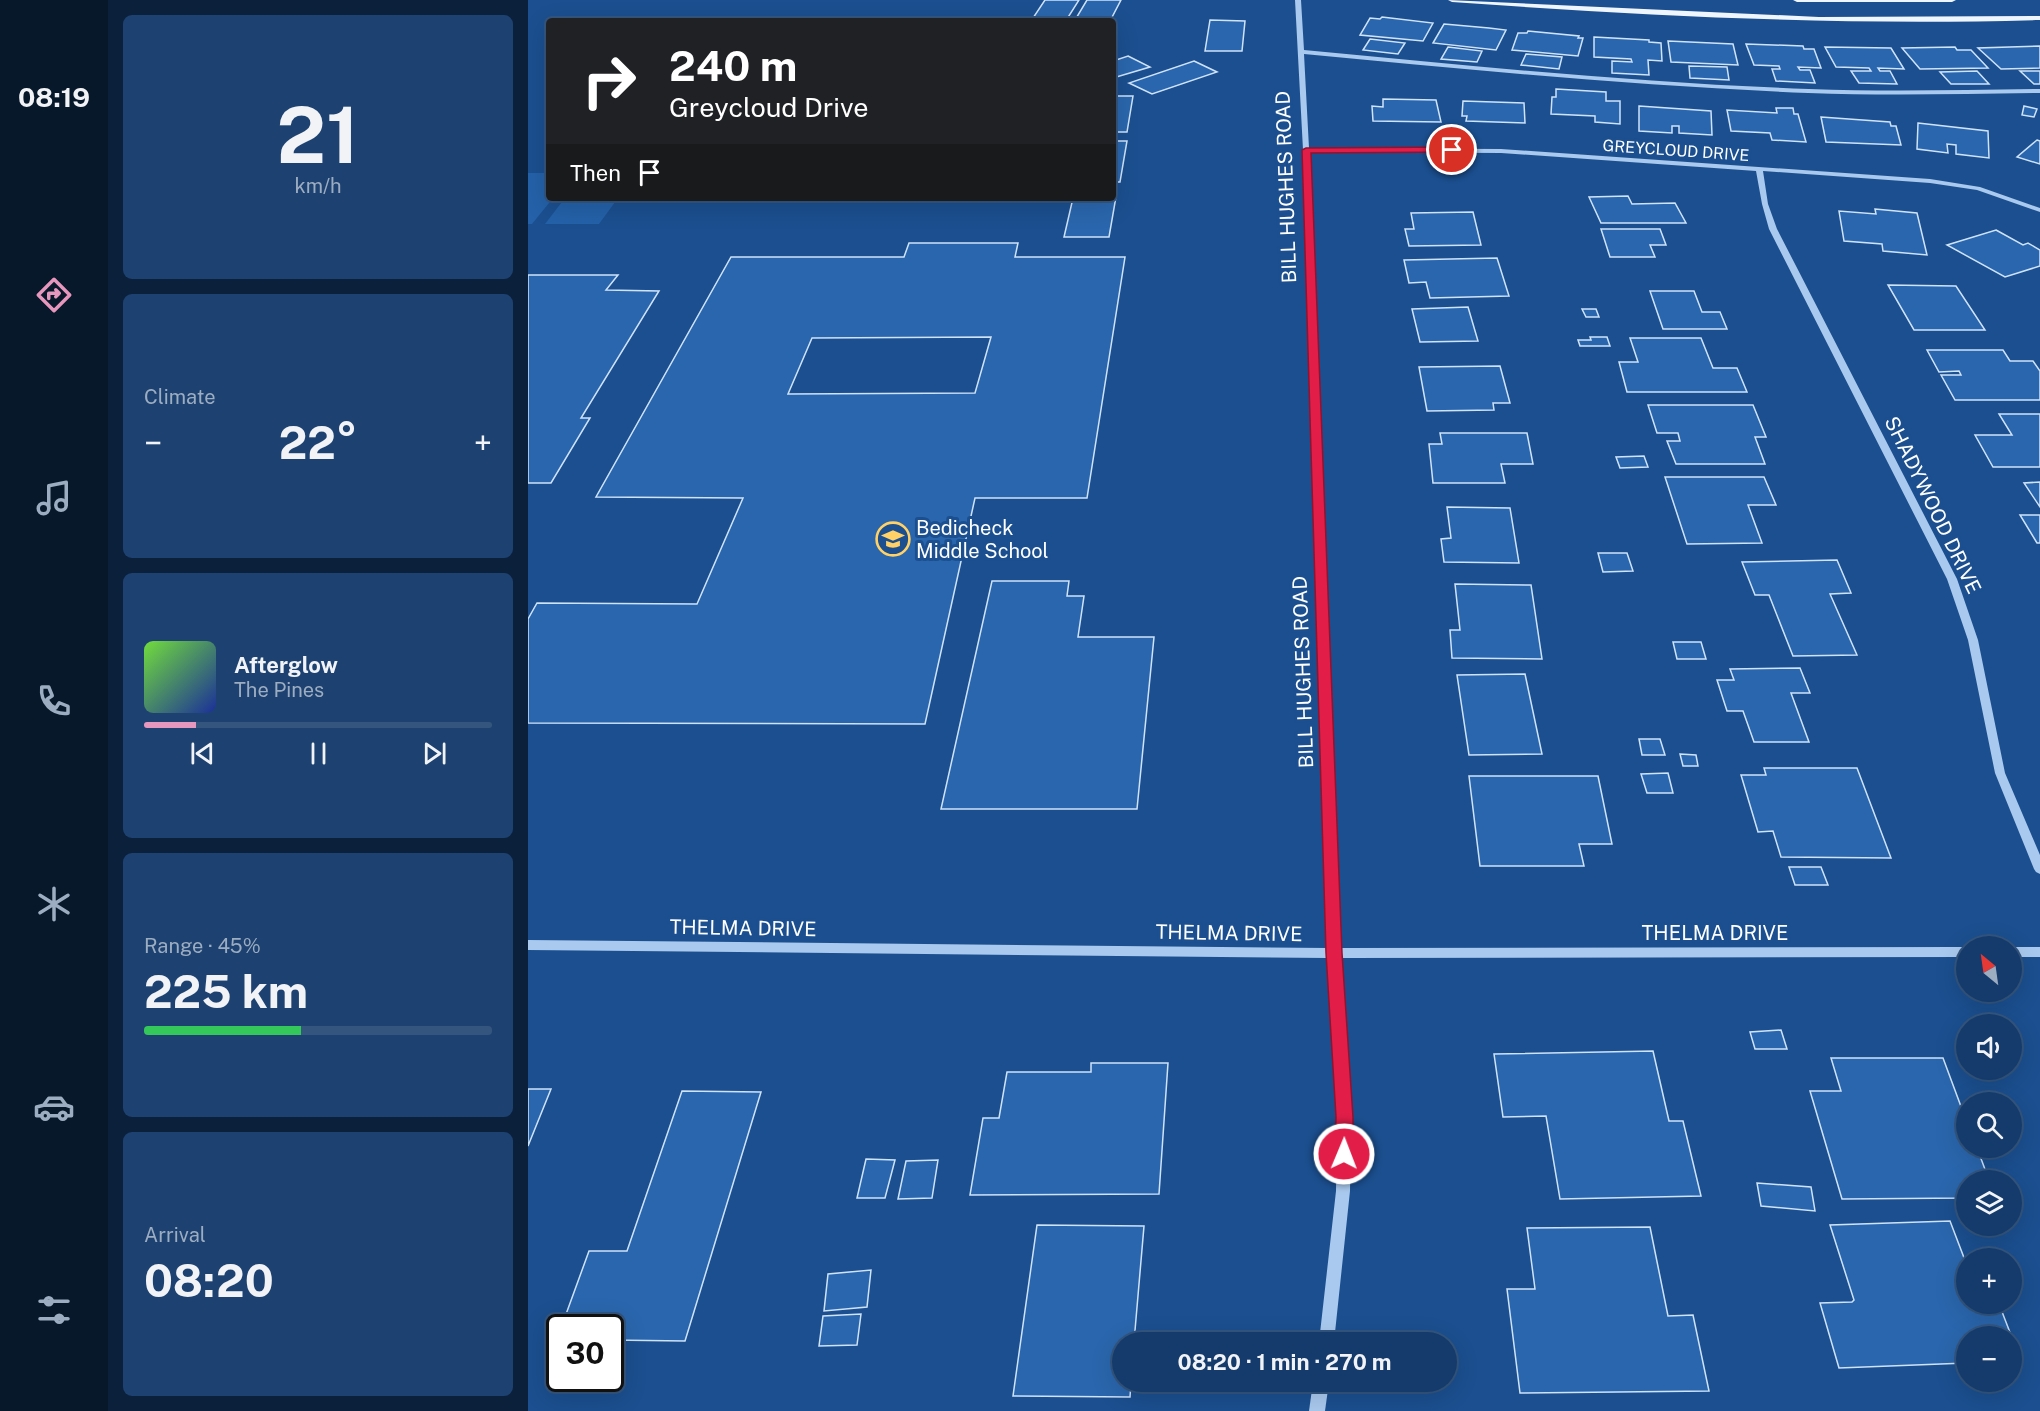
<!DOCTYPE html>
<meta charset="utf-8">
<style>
body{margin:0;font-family:"Public Sans",sans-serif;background:#1d4271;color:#f1f3f6;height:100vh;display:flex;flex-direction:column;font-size:22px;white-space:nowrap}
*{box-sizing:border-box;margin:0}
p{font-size:20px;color:#9dadc1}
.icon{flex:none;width:33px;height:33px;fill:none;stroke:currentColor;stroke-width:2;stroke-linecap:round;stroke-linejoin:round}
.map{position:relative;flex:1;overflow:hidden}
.drawer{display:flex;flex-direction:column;gap:15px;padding:15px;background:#0b203b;width:420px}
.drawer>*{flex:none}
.hud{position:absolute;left:18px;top:18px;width:570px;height:183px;border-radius:6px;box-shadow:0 6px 24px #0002,0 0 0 2px #33557e;background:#202124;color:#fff;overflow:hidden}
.needle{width:39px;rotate:331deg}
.buttons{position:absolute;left:1428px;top:936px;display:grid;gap:12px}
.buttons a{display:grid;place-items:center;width:66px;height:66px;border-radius:50%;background:#143b6b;box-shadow:0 6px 24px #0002,0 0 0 2px #33557e;font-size:30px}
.speed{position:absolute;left:18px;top:1314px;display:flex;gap:12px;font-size:30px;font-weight:700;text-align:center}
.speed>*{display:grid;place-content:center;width:78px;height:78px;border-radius:50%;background:#143b6b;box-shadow:0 6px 24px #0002,0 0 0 2px #33557e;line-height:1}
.speed .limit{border:3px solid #111;border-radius:9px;background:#fff;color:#111}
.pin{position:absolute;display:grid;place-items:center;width:51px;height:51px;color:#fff;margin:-26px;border:3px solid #fff;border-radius:50%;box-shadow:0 2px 6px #0007}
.me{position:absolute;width:66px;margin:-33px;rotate:1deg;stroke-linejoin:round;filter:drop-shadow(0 0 4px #0008)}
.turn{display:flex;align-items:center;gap:21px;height:126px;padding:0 24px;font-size:27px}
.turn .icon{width:78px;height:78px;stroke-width:2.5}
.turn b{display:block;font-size:42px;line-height:51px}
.then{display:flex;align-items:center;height:57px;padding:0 24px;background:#0003;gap:12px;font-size:22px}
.big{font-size:45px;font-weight:700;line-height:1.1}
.drawer .card{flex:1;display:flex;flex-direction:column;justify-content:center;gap:9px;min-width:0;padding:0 21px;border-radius:9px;background:#1d4271}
.drawer .dial{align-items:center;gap:0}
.dial b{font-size:78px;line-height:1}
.song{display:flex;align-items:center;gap:18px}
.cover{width:72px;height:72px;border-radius:9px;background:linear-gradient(135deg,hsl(100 70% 55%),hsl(230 70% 35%))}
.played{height:6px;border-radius:3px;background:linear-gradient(90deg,#e797bd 15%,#33557e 15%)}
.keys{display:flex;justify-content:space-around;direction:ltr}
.heat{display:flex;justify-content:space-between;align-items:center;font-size:33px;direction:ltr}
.charge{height:9px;border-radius:4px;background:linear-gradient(90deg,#34c759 45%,#33557e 0)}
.trip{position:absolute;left:584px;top:1332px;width:345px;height:60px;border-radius:30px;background:#143b6b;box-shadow:0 6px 24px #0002,0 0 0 2px #33557e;font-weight:700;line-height:60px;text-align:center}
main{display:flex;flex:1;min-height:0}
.tabs{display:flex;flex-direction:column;width:108px;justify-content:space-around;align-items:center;background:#08182b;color:#9dadc1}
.tabs .icon{width:42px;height:42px}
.tabs .active{color:#e797bd}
.tabs b{font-size:27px;color:#f1f3f6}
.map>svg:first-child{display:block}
</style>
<main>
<nav class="tabs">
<b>08:19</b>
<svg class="icon active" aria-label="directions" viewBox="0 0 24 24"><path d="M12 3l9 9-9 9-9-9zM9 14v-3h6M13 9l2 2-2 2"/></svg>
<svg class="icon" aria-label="music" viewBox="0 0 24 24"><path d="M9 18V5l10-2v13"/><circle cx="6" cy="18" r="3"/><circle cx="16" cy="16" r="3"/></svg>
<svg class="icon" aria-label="phone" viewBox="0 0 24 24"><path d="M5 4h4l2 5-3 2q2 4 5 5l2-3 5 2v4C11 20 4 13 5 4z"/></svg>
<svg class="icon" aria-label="climate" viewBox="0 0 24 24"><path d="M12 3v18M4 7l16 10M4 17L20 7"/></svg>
<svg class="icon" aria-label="car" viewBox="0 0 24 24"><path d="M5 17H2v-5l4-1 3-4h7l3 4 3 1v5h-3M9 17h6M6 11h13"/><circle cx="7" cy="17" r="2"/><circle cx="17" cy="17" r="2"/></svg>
<svg class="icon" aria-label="filters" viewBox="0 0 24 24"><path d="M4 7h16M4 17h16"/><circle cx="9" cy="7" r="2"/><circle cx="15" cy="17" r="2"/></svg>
</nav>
<section class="drawer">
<div class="card dial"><b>21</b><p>km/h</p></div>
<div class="card"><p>Climate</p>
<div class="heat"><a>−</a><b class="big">22°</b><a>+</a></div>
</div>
<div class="card">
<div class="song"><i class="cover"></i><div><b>Afterglow</b><p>The Pines</p></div></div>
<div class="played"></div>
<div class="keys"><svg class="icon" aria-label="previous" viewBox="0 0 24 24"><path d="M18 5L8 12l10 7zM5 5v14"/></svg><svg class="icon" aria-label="pause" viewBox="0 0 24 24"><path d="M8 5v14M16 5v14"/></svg><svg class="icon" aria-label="next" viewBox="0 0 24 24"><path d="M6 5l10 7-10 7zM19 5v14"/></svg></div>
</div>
<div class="card"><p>Range · 45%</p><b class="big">225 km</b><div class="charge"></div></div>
<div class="card"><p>Arrival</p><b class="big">08:20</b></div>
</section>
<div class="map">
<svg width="1512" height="1411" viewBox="0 0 1512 1411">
<rect width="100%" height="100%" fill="#1b4f8f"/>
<!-- green -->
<g fill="#2461a8">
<polygon points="0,173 21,173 21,198 25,198 4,224 0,224"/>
<polygon points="37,198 90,198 71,224 17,224"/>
</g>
<!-- building -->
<g fill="#2a66ad" stroke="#cfe3fa" stroke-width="1.5" fill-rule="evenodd">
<polygon points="517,0 551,0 539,19 505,18"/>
<polygon points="559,0 593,0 582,21 547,20"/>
<polygon points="854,17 905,23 895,41 832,35 842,18 852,19"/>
<polygon points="682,20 717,21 714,51 677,51"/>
<polygon points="916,24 961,28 978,30 968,50 905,43"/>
<polygon points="1000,31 1051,36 1050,38 1055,38 1050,56 984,50 990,33 999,33"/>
<polygon points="1066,37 1121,40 1121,42 1133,43 1134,61 1120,60 1121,75 1084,73 1084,61 1104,62 1103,59 1066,57"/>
<polygon points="842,39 877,43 870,54 835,50"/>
<polygon points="1140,41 1205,44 1210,65 1143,62"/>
<polygon points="1218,44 1275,46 1276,49 1286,49 1293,68 1270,67 1272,70 1282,70 1287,83 1248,81 1244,69 1252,69 1251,66 1226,65"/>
<polygon points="1512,46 1512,68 1473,69 1450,48"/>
<polygon points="920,47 954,51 949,62 913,59"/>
<polygon points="1297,47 1363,48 1376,69 1350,68 1352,71 1362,71 1369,84 1331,83 1323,71 1343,71 1341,68 1308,67"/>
<polygon points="1427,47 1429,50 1443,50 1460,68 1392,69 1374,48"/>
<polygon points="998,54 1034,57 1031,69 993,65"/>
<polygon points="600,56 622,67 585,78 585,61"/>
<polygon points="666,61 689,72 624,94 601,83"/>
<polygon points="1161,66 1199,67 1201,80 1162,78"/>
<polygon points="1449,71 1461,84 1423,84 1412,72"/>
<polygon points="1492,71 1512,71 1512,84 1506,84"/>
<polygon points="1028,89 1078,92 1078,101 1092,101 1092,124 1067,122 1067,116 1023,114 1024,97 1028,97"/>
<polygon points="585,96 605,96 599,132 585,132"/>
<polygon points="855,99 908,100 913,122 845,121 844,106 855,107"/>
<polygon points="935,101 996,103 997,123 938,121 939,116 934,116"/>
<polygon points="1111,106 1183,111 1184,135 1151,133 1151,126 1144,126 1144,133 1111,131"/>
<polygon points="1496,106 1509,109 1506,117 1494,115"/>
<polygon points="1248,108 1265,108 1266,114 1270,114 1278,142 1244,140 1242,133 1203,131 1199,110 1249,113"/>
<polygon points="1293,117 1362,122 1363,126 1368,126 1373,145 1298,142"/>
<polygon points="1390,123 1460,131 1461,158 1428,154 1428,145 1419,144 1420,153 1389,149"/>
<polygon points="1509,140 1512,141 1512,164 1489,157"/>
<polygon points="585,141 599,141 592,182 585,182"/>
<polygon points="585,191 589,191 581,237 536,237 545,198 585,198"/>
<polygon points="1100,196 1104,204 1147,203 1158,223 1073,223 1061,197"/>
<polygon points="1347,209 1389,213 1399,255 1355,251 1354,244 1316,241 1311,211 1348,214"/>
<polygon points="945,212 953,245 881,246 877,229 886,229 883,213"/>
<polygon points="1073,229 1132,229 1138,245 1122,245 1127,257 1082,257"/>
<polygon points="1468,230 1495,245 1500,243 1512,250 1512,266 1477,277 1419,245"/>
<path d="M381,243H490L487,257H597L559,498H447L397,724L0,723V619L9,603L169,604L215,498L68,497L203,257H376ZM463,337L447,393L260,394L284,338Z"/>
<polygon points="969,258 981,296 902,298 898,282 881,283 876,260"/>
<polygon points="0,275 90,275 78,290 131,291 53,418 62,418 23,483 0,483"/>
<polygon points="1360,285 1428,286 1457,330 1386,330"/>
<polygon points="1122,291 1166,291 1174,312 1192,312 1199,329 1135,329"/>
<polygon points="940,307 950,341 892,342 884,309"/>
<polygon points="1054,309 1068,309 1071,317 1058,317"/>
<polygon points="1062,337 1079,337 1082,346 1052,346 1050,340 1063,340"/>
<polygon points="1102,338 1173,338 1185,368 1209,368 1219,392 1099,392 1091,362 1110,362"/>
<polygon points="1399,350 1475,350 1482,361 1505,361 1512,371 1512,400 1427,400 1413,375 1433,375 1431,371 1411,372"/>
<polygon points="972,366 982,403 965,403 966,410 899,411 891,367"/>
<polygon points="1120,405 1225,405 1238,437 1227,437 1237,464 1148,464 1139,441 1152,441 1150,433 1129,433"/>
<polygon points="1471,414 1512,414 1512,467 1465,467 1447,435 1484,435"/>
<polygon points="912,433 999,433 1005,464 973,464 977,483 905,483 901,444 914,444"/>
<polygon points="1116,456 1120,467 1092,468 1088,457"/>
<polygon points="1137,477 1236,477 1248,505 1220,505 1234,543 1159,544"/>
<polygon points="1512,482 1512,507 1496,483"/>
<polygon points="919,507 982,508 991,563 916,562 913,539 923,538"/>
<polygon points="1492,515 1512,515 1512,543 1509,543"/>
<polygon points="1070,553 1099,553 1105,571 1075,572"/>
<polygon points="1309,560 1323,593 1302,594 1329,655 1265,656 1241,595 1227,595 1214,562"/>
<polygon points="464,581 541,581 539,596 556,596 550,637 626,637 609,809 413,809"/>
<polygon points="927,584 1003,585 1014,659 924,658 922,630 932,630"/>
<polygon points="1145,642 1173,642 1178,659 1149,659"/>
<polygon points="1272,668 1282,693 1263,693 1281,742 1226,742 1215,711 1199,711 1189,680 1206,680 1202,669"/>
<polygon points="997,674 1014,754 941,755 929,675"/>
<polygon points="1111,739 1132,739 1137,755 1114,755"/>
<polygon points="1152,754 1168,755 1170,766 1155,766"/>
<polygon points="1236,768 1329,768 1363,858 1253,857 1245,831 1230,832 1213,775 1238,775"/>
<polygon points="1140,773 1145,793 1119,793 1113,774"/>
<polygon points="941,776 1070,776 1084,844 1051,844 1056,866 952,866"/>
<polygon points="1261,867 1293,867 1300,885 1267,885"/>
<polygon points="1253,1030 1259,1049 1227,1049 1222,1032"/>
<polygon points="1125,1051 1141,1121 1155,1121 1173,1196 1032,1199 1018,1116 975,1117 966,1054"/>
<polygon points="1303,1058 1415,1058 1438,1120 1438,1148 1449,1148 1461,1180 1438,1180 1438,1198 1314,1199 1282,1091 1313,1091"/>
<polygon points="563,1063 640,1063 631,1194 442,1195 455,1118 471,1118 479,1072 563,1072"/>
<polygon points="0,1089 23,1089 0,1146"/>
<polygon points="154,1091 233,1092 157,1341 82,1340 82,1328 33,1328 61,1251 99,1251"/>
<polygon points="338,1159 367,1160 357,1198 329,1198"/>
<polygon points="410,1160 404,1198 370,1199 378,1161"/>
<polygon points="1229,1183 1283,1187 1287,1211 1233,1206"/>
<polygon points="1422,1221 1438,1263 1438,1304 1471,1304 1493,1361 1484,1361 1484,1336 1438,1336 1438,1363 1311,1368 1292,1303 1324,1302 1326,1300 1302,1225"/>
<polygon points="509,1225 616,1226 606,1342 594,1342 594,1382 603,1382 602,1397 485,1396"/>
<polygon points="1122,1227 1140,1316 1165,1315 1181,1391 992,1393 979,1289 1007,1289 999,1228"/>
<polygon points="343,1270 339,1307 296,1311 300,1274"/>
<polygon points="333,1314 329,1345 291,1346 295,1316"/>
</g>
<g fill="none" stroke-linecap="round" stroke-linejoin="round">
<!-- minor -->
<g fill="#a9c9ee" fill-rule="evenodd">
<path d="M767,0H773L776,50C944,66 1112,83 1281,89C1358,92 1435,90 1512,89V93C1435,94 1357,96 1280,93C1111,86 943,70 776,54L781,148L973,149L1402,179L1452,187L1512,208V212L1449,190L1402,183L1235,171L1240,204L1249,229L1429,579L1450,640L1477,773L1512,855V874L1508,872L1506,869L1467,773L1440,640L1419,579L1241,229L1234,204L1228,171L973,153L781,152L812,948L1438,947V957L812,958L823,1117L822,1191L806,1342H791L808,1191L809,1117L800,958L0,950V940L800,948L775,150Z"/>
<rect x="1484" y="947" width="28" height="10"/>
<polygon points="785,1382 801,1382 797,1411 781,1411"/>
</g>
<!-- major -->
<g fill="#f0f6ff" fill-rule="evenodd">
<path d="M920,0L1291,17L1512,16V20C1315,26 1120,16 924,2Z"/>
<polygon points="1265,0 1428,0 1424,2 1269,2"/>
</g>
</g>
<!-- route -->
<polygon fill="#e11d48" stroke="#92132f" stroke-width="1.5" points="924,147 927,148 927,152 783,153 814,953 825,1117 825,1154 822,1160 816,1162 810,1160 807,1154 808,1117 798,953 774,150 778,148"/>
<!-- icons -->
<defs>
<symbol id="school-ring" viewBox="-11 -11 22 22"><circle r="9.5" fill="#1b4f8f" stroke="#ffd166" stroke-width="1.5"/><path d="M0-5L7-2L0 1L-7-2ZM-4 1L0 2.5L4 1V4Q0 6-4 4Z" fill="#ffd166"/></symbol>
</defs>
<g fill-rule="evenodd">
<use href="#school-ring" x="346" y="520" width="38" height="38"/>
</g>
<g text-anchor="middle" stroke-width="6" stroke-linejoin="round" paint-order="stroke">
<!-- far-street labels -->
<g font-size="16" fill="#fff" stroke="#1b4f8f">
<text transform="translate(1148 150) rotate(4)" y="6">GREYCLOUD DRIVE</text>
</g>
<!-- street labels -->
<g font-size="20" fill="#fff" stroke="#1b4f8f">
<text transform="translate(758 187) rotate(-92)" y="7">BILL HUGHES ROAD</text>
<text transform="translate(1405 505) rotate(64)" y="7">SHADYWOOD DRIVE</text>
<text transform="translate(775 672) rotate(-92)" y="7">BILL HUGHES ROAD</text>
<text transform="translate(215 928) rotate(1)" y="7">THELMA DRIVE</text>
<text transform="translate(701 933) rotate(1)" y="7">THELMA DRIVE</text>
<text x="1187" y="940">THELMA DRIVE</text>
</g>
<!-- poi labels -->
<g font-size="20" fill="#fff" stroke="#1b4f8f" text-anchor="start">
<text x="388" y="535">Bedicheck<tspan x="388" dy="23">Middle School</tspan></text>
</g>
</g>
</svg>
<div class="buttons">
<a><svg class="needle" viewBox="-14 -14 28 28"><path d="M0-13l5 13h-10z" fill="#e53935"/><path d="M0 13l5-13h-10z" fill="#9dadc1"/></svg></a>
<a><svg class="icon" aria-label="sound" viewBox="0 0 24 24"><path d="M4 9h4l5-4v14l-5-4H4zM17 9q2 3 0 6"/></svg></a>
<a><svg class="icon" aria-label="search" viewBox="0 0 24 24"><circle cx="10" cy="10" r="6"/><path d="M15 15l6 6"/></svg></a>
<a><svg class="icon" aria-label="layers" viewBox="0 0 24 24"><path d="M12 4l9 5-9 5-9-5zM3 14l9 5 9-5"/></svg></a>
<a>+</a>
<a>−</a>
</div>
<div class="speed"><div class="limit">30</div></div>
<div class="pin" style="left:924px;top:150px;background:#d93025"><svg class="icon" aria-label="arrive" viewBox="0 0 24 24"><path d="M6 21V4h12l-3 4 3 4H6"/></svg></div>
<svg class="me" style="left:816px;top:1154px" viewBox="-20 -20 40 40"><circle r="17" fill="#e11d48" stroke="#fff" stroke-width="3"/><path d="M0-11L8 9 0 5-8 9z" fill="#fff"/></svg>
<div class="trip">08:20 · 1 min · 270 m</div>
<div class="hud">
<div class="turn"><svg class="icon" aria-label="right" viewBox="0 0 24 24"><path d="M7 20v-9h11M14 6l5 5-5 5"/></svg><div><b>240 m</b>Greycloud Drive</div></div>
<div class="then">Then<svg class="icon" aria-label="arrive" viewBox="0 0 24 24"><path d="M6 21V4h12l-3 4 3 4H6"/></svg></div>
</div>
</div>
</main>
